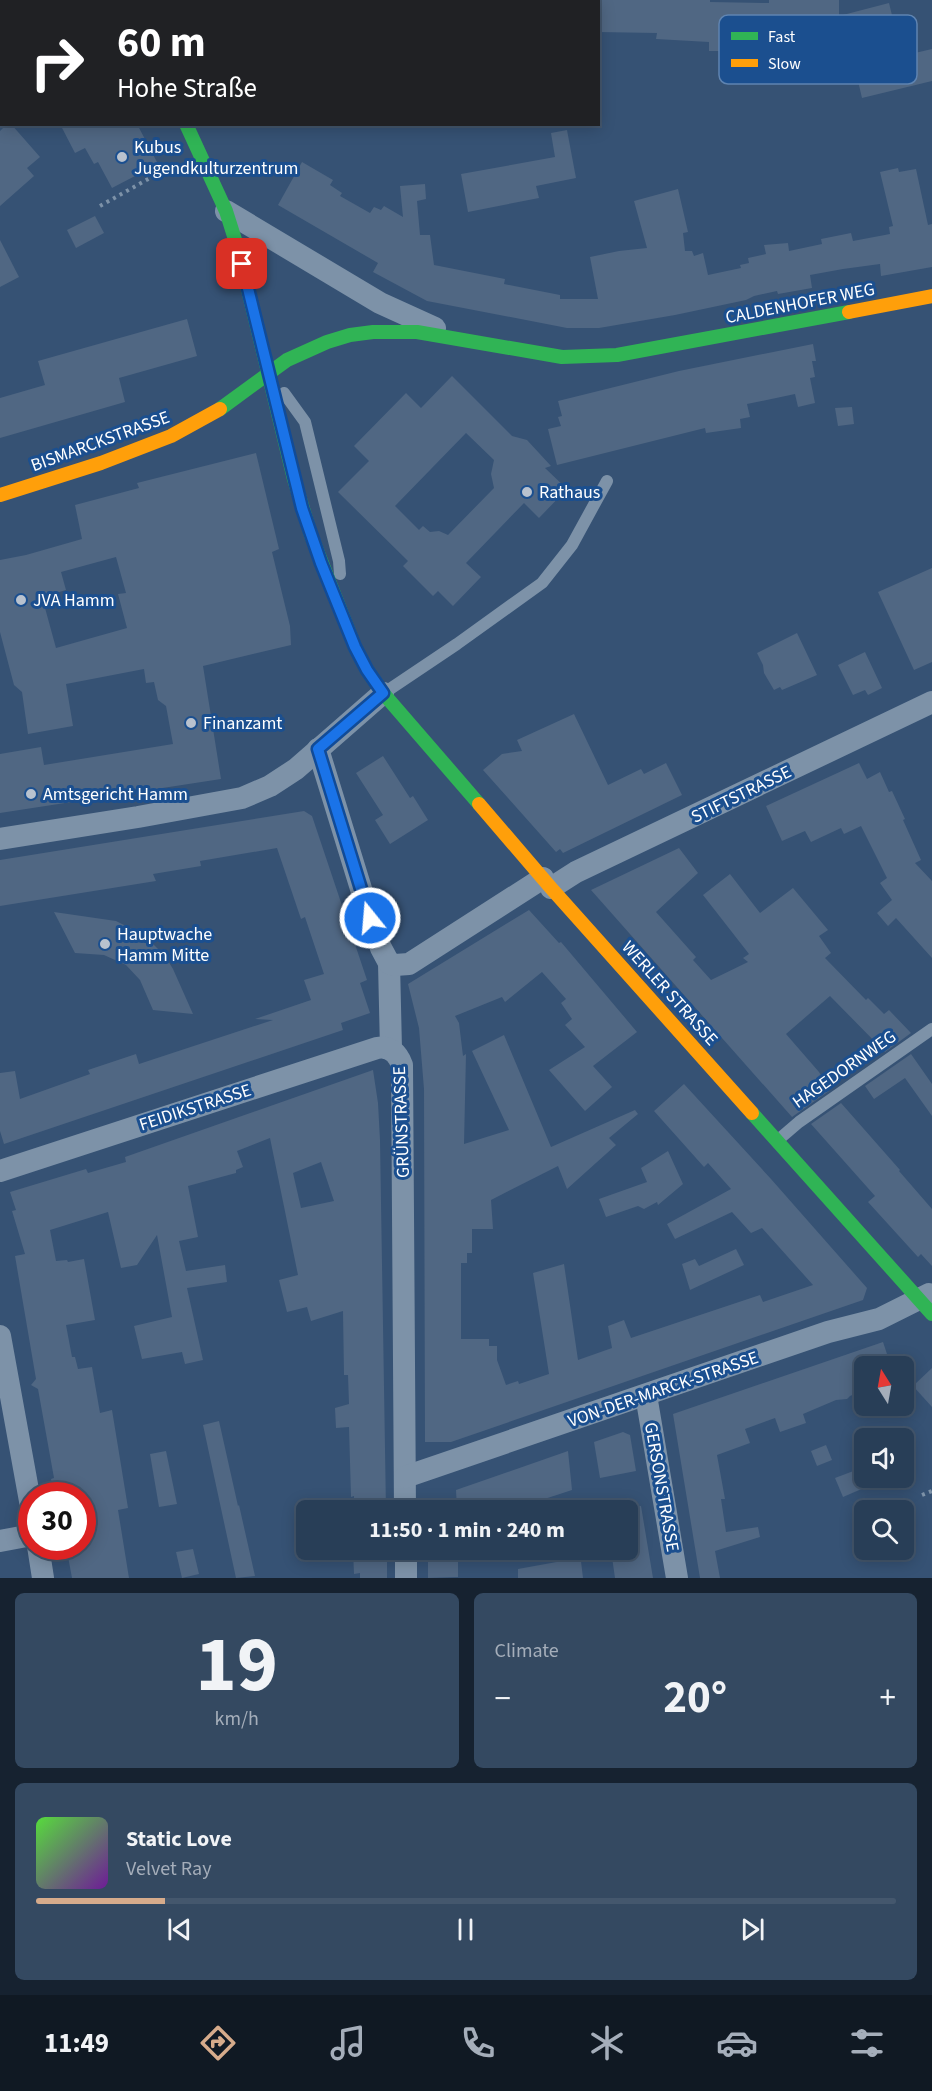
<!DOCTYPE html>
<meta charset="utf-8">
<style>
body{margin:0;font-family:"Source Sans 3",sans-serif;background:#344961;color:#f1f3f6;height:100vh;display:flex;flex-direction:column;font-size:22px;white-space:nowrap}
*{box-sizing:border-box;margin:0}
p{font-size:20px;color:#a5aeba}
.icon{flex:none;width:33px;height:33px;fill:none;stroke:currentColor;stroke-width:2;stroke-linecap:round;stroke-linejoin:round}
.map{position:relative;height:1578px;overflow:hidden}
.details{display:flex;flex-direction:column;gap:15px;padding:15px;background:#162230;flex:1}
.details>*{flex:none}
.hud{position:absolute;left:0px;top:0px;width:600px;height:126px;box-shadow:0 3px 15px #0003,0 0 0 2px #44576d;background:#202124;color:#fff;overflow:hidden}
.needle{width:39px;rotate:349deg}
.tools{position:absolute;left:854px;top:1356px;display:grid;gap:12px}
.tools a{display:grid;place-items:center;width:60px;height:60px;border-radius:9px;background:#283e57;box-shadow:0 3px 15px #0003,0 0 0 2px #44576d;font-size:30px}
.speed{position:absolute;left:18px;top:1482px;display:flex;gap:12px;font-size:30px;font-weight:700;text-align:center}
.speed>*{display:grid;place-content:center;width:78px;height:78px;border-radius:50%;background:#283e57;box-shadow:0 3px 15px #0003,0 0 0 2px #44576d;line-height:1}
.speed .limit{border:9px solid #d22;background:#fff;color:#111}
.pin{position:absolute;display:grid;place-items:center;width:51px;height:51px;color:#fff;margin:-26px;border-radius:12px;box-shadow:0 3px 9px #0006}
.me{position:absolute;width:66px;margin:-33px;rotate:343deg;stroke-linejoin:round;filter:drop-shadow(0 0 4px #0008)}
.turn{display:flex;align-items:center;gap:21px;height:126px;padding:0 18px;font-size:27px}
.turn .icon{width:78px;height:78px;stroke-width:2.5}
.turn b{display:block;font-size:42px;line-height:51px}
.big{font-size:45px;font-weight:700;line-height:1.1}
.details .card{flex:1;display:flex;flex-direction:column;justify-content:center;gap:9px;min-width:0;padding:0 21px;border-radius:9px;background:#344961}
.details .dial{align-items:center;gap:0}
.dial b{font-size:78px;line-height:1}
.song{display:flex;align-items:center;gap:18px}
.cover{width:72px;height:72px;border-radius:9px;background:linear-gradient(135deg,hsl(110 70% 55%),hsl(280 70% 35%))}
.played{height:6px;border-radius:3px;background:linear-gradient(90deg,#d6ab8b 15%,#44576d 15%)}
.keys{display:flex;justify-content:space-around;direction:ltr}
.heat{display:flex;justify-content:space-between;align-items:center;font-size:33px;direction:ltr}
.details .tiles{flex:1;display:grid;gap:15px;grid-template-columns:1fr 1fr}
.card:last-child{grid-column:span 2}
.trip{position:absolute;left:296px;top:1500px;width:342px;height:60px;border-radius:9px;background:#283e57;box-shadow:0 3px 15px #0003,0 0 0 2px #44576d;font-weight:700;line-height:60px;text-align:center}
.dock{display:flex;height:96px;justify-content:space-around;align-items:center;background:#101923;color:#a5aeba}
.dock .icon{width:42px;height:42px}
.dock .current{color:#d6ab8b}
.dock b{font-size:27px;color:#f1f3f6}
.map>svg:first-child{display:block}
</style>
<div class="map">
<svg width="932" height="1578" viewBox="0 0 932 1578">
<rect width="100%" height="100%" fill="#365274"/>
<!-- building -->
<g fill="#506783" fill-rule="evenodd">
<polygon points="598,0 710,0 710,2 769,3 769,0 839,0 839,16 889,3 902,56 932,49 932,81 862,98 849,43 800,42 800,51 709,51 709,42 656,39 657,33 598,32"/>
<polygon points="7,124 11,124 40,157 27,168 34,176 0,206 0,131"/>
<polygon points="60,124 137,124 158,164 112,188 98,162 94,164 85,148 75,153"/>
<polygon points="567,130 576,178 536,186 539,198 468,212 461,174 555,157 551,133"/>
<polygon points="302,162 333,180 330,185 342,193 340,196 370,213 374,207 381,210 384,206 403,217 400,186 425,184 426,199 417,201 420,235 430,235 434,265 505,279 504,284 560,295 560,299 598,299 590,257 619,251 647,248 634,201 678,189 688,232 683,233 685,251 692,251 694,256 703,253 708,275 741,268 740,265 749,263 748,258 766,254 764,245 788,243 789,251 822,244 821,239 851,233 853,241 890,234 889,227 893,226 880,172 898,168 899,172 916,169 928,225 932,224 932,267 881,276 880,264 843,269 810,275 812,288 778,294 777,291 754,296 746,300 675,315 599,328 567,328 427,301 373,272 378,263 278,205"/>
<polygon points="95,216 104,233 76,248 67,230"/>
<polygon points="0,240 19,277 0,287"/>
<polygon points="187,319 197,356 119,378 125,402 0,438 0,398 45,385 38,361"/>
<polygon points="813,344 816,361 812,361 815,377 810,378 815,403 798,407 795,394 747,404 750,417 740,419 741,428 706,433 705,428 557,465 548,429 561,426 558,417 562,416 558,401 679,371"/>
<path d="M452,376L512,436L527,440L551,466L545,468L567,489L539,518L524,503L466,563L481,577L453,606L438,591L433,596L403,566L408,561L338,492L369,461L354,446L406,393L421,408ZM466,433L494,460L491,474L494,488L448,535L439,531L430,532L423,526L419,530L395,506Z"/>
<polygon points="852,407 854,424 838,426 835,408"/>
<path d="M256,453L279,549L272,552L290,626L291,645L203,666L221,779L0,813V754L41,747L44,765L173,744L166,706L158,700L154,682L146,683L144,669L66,684L73,726L28,734L22,692L14,685L0,632V560L26,555L82,539L75,505L139,488L137,483ZM116,557L126,593L118,594L127,628L56,648L42,597L66,590L61,572Z"/>
<polygon points="932,568 932,662 914,670 878,592"/>
<polygon points="797,633 817,675 782,690 780,687 774,690 764,673 763,665 757,653"/>
<polygon points="865,652 882,688 868,695 865,690 853,695 838,665"/>
<polygon points="574,714 608,785 641,769 644,774 666,763 682,795 563,853 560,849 556,852 483,770 502,754 522,751 517,740"/>
<polygon points="383,756 410,798 413,796 428,820 390,844 375,820 383,815 356,773"/>
<polygon points="859,763 867,779 880,772 889,792 892,791 905,819 903,820 921,860 915,863 932,881 932,958 896,918 888,926 877,913 892,900 880,883 887,878 861,826 844,834 841,828 811,842 805,831 782,841 766,806"/>
<polygon points="304,811 312,816 367,980 360,983 370,1013 341,1023 343,1030 4,1144 0,1131 0,1073 15,1071 20,1099 90,1074 88,1070 136,1054 139,1064 273,1020 255,1019 311,1000 304,980 324,974 305,917 301,919 277,848 200,861 201,866 153,874 156,881 0,906 0,860"/>
<polygon points="679,848 698,873 656,912 696,957 693,960 711,980 748,962 743,958 749,954 703,895 730,874 760,913 793,888 828,930 819,936 831,953 825,958 866,1000 868,998 884,1014 889,1010 911,1033 885,1052 830,996 786,1034 819,1072 826,1083 824,1085 829,1091 792,1117 591,890"/>
<polygon points="529,910 559,943 561,942 637,1032 593,1066 612,1087 585,1111 549,1070 585,1047 565,1025 572,1019 561,1003 566,999 542,972 505,1002 502,997 455,1016 459,1023 463,1056 466,1054 464,1144 509,1130 472,1051 504,1035 551,1147 635,1110 638,1114 609,1138 616,1145 567,1189 558,1166 491,1200 493,1229 472,1229 472,1253 467,1253 467,1263 461,1263 461,1339 489,1339 489,1346 497,1346 497,1360 506,1385 518,1381 519,1384 549,1374 533,1273 564,1264 578,1360 612,1348 608,1326 624,1320 631,1338 760,1295 763,1302 813,1285 762,1228 751,1233 732,1212 675,1239 667,1224 731,1189 708,1163 704,1167 654,1111 684,1084 771,1179 867,1288 863,1300 451,1442 425,1442 424,1089 419,1028 408,984"/>
<polygon points="54,912 116,921 144,935 165,956 173,969 193,1014 153,1010 140,980 126,965 104,955 75,953"/>
<polygon points="911,1054 932,1084 932,1116 905,1078 874,1099 865,1086"/>
<path d="M373,1070L378,1103L380,1140L386,1510H354V1496L351,1497L349,1427L336,1428L335,1408L349,1404L348,1375H344L343,1311L311,1321L307,1307L287,1312L279,1280L298,1275L270,1138L237,1151L243,1167L236,1170V1173L188,1186L198,1237L179,1241L186,1271L225,1265L227,1282L187,1288L203,1360L185,1364L182,1352L142,1359L134,1326L172,1317L157,1235L137,1265L121,1268L108,1212L50,1230L56,1261L67,1260L68,1262L84,1259L95,1320L66,1325L72,1357H75L78,1369L92,1367L100,1413L112,1410L128,1508L118,1510L129,1578H72L66,1546H82V1496H54L51,1479L54,1478L38,1389L31,1385L36,1379L15,1256L25,1254L12,1211L16,1210L10,1192L86,1169L88,1173L126,1162L125,1157ZM321,1162L334,1201L301,1208L293,1173Z"/>
<polygon points="841,1103 900,1170 899,1171 932,1209 932,1266 921,1254 918,1257 868,1202 875,1196 811,1124"/>
<polygon points="668,1151 683,1184 658,1205 657,1202 644,1209 638,1206 606,1217 599,1199 647,1182 641,1168"/>
<polygon points="736,1249 744,1265 690,1290 682,1264 695,1259 699,1266"/>
<polygon points="883,1342 891,1366 864,1366 864,1390 850,1396 847,1399 836,1400 803,1414 806,1423 780,1432 775,1418 745,1429 750,1443 717,1455 725,1499 721,1499 726,1532 758,1527 760,1537 715,1551 720,1578 700,1578 673,1414"/>
<polygon points="932,1368 932,1407 913,1386"/>
<polygon points="219,1421 238,1506 239,1505 255,1576 236,1578 203,1425"/>
<polygon points="623,1432 630,1435 636,1471 600,1478 594,1442"/>
<polygon points="826,1445 832,1460 817,1466 811,1451"/>
<polygon points="166,1451 177,1504 159,1507 150,1454"/>
<polygon points="568,1451 572,1490 511,1510 457,1510 456,1490"/>
<polygon points="864,1467 864,1488 843,1497 835,1478"/>
<polygon points="641,1506 653,1578 615,1578 611,1550 627,1550 627,1509"/>
<polygon points="193,1549 199,1574 182,1578 176,1552"/>
<polygon points="353,1550 387,1550 387,1578 360,1578 360,1573 354,1574"/>
<polygon points="428,1550 458,1550 458,1577 428,1578"/>
<polygon points="580,1553 583,1578 518,1578 518,1569 562,1561 562,1557"/>
</g>
<g fill="none" stroke-linecap="round" stroke-linejoin="round">
<!-- path -->
<g stroke="#7d92a8" stroke-width="4" stroke-dasharray="3 4.5" stroke-linecap="butt">
<polyline points="35,2 38,0"/>
<polyline points="0,33 2,31"/>
<polyline points="0,44 2,43"/>
<polyline points="100,206 175,164"/>
<polyline points="922,1495 932,1491"/>
</g>
<!-- lane -->
<g stroke="#7d92a8" stroke-width="12">
<polyline points="284,393 305,422 339,561 340,574"/>
<polyline points="384,693 457,644 542,583 572,545 607,481"/>
<polyline points="778,1140 799,1122 932,1029"/>
</g>
<!-- street -->
<g stroke="#7d92a8" stroke-width="22">
<polyline points="213,2 216,0"/>
<polyline points="226,211 380,303 435,328"/>
<polyline points="318,749 370,918 381,948 389,963 391,1049"/>
<polyline points="0,839 138,817 242,798 270,786 296,769 383,693"/>
<polyline points="551,888 576,872 932,702"/>
<polyline points="389,963 395,965 409,964 543,878"/>
<path d="M0,1171L377,1048C390,1045 398,1054 402,1065L405,1510"/>
<polyline points="0,1336 32,1512"/>
<polyline points="646,1395 677,1578"/>
<polyline points="405,1477 828,1332 879,1319 929,1294"/>
<polyline points="0,1541 32,1535"/>
<polyline points="38,1546 43,1578"/>
<polyline points="406,1550 406,1578"/>
</g>
<!-- fast -->
<g stroke="#30b455" stroke-width="14">
<polyline points="109,0 110,2"/>
<polyline points="186,124 226,211 238,249 294,479 311,535 355,647 367,670 383,693 479,804"/>
<polyline points="220,409 287,360 327,342 350,335 373,332 417,332 562,357 617,355 849,312"/>
<polyline points="752,1113 932,1314"/>
</g>
<!-- slow -->
<g stroke="#ff9f0a" stroke-width="14">
<polyline points="849,312 932,296"/>
<polyline points="0,495 101,463 171,436 220,409"/>
<polyline points="479,804 551,888 752,1113"/>
</g>
</g>
<g fill="none" stroke-linecap="round" stroke-linejoin="round">
<defs>
<polyline id="route" points="242,264 302,508 321,563 355,647 367,670 383,693 318,749 370,918"/>
</defs>
<!-- route casing -->
<use href="#route" stroke="#114b97" stroke-width="15"/>
<!-- route -->
<use href="#route" stroke="#1a73e8" stroke-width="10"/>
</g>
<!-- markers -->
<g fill="#b9c2ce" stroke="#1b4f8f" stroke-width="2">
<circle cx="122" cy="157" r="6"/>
<circle cx="527" cy="492" r="6"/>
<circle cx="21" cy="600" r="6"/>
<circle cx="191" cy="723" r="6"/>
<circle cx="31" cy="794" r="6"/>
<circle cx="105" cy="944" r="6"/>
</g>
<g text-anchor="middle" stroke-width="6" stroke-linejoin="round" paint-order="stroke">
<!-- poi labels -->
<g font-size="18" fill="#fff" stroke="#1b4f8f" text-anchor="start">
<text x="134" y="153">Kubus<tspan x="134" dy="21">Jugendkulturzentrum</tspan></text>
<text x="539" y="498">Rathaus</text>
<text x="33" y="606">JVA Hamm</text>
<text x="203" y="729">Finanzamt</text>
<text x="43" y="800">Amtsgericht Hamm</text>
<text x="117" y="940">Hauptwache<tspan x="117" dy="21">Hamm Mitte</tspan></text>
</g>
<!-- street labels -->
<g font-size="18" fill="#fff" stroke="#1b4f8f">
<text transform="translate(800 303) rotate(-11)" y="6">CALDENHOFER WEG</text>
<text transform="translate(100 441) rotate(-20)" y="6">BISMARCKSTRASSE</text>
<text transform="translate(741 794) rotate(-26)" y="6">STIFTSTRASSE</text>
<text transform="translate(670 993) rotate(48)" y="6">WERLER STRASSE</text>
<text transform="translate(844 1069) rotate(-35)" y="6">HAGEDORNWEG</text>
<text transform="translate(195 1107) rotate(-18)" y="6">FEIDIKSTRASSE</text>
<text transform="translate(401 1122) rotate(-92)" y="6">GRÜNSTRASSE</text>
<text transform="translate(663 1389) rotate(-19)" y="6">VON-DER-MARCK-STRASSE</text>
<text transform="translate(662 1487) rotate(80)" y="6">GERSONSTRASSE</text>
</g>
</g>
<!-- legend -->
<rect x="719" y="15" width="198" height="69" rx="9" fill="#1b4f8f" stroke="#5f84b1" stroke-width="1.5"/>
<rect x="731" y="32" width="27" height="8" fill="#30b455"/>
<rect x="731" y="59" width="27" height="8" fill="#ff9f0a"/>
<g font-size="16" fill="#fff">
<text x="768" y="42">Fast</text>
<text x="768" y="69">Slow</text>
</g>
</svg>
<div class="tools">
<a><svg class="needle" viewBox="-14 -14 28 28"><path d="M0-13l5 13h-10z" fill="#e53935"/><path d="M0 13l5-13h-10z" fill="#a5aeba"/></svg></a>
<a><svg class="icon" aria-label="sound" viewBox="0 0 24 24"><path d="M4 9h4l5-4v14l-5-4H4zM17 9q2 3 0 6"/></svg></a>
<a><svg class="icon" aria-label="search" viewBox="0 0 24 24"><circle cx="10" cy="10" r="6"/><path d="M15 15l6 6"/></svg></a>
</div>
<div class="speed"><div class="limit">30</div></div>
<div class="pin" style="left:242px;top:264px;background:#d93025"><svg class="icon" aria-label="arrive" viewBox="0 0 24 24"><path d="M6 21V4h12l-3 4 3 4H6"/></svg></div>
<svg class="me" style="left:370px;top:918px" viewBox="-20 -20 40 40"><circle r="17" fill="#1a73e8" stroke="#fff" stroke-width="3"/><path d="M0-11L8 9 0 5-8 9z" fill="#fff"/></svg>
<div class="trip">11:50 · 1 min · 240 m</div>
<div class="hud">
<div class="turn"><svg class="icon" aria-label="right" viewBox="0 0 24 24"><path d="M7 20v-9h11M14 6l5 5-5 5"/></svg><div><b>60 m</b>Hohe Straße</div></div>
</div>
</div>
<section class="details">
<div class="tiles">
<div class="card dial"><b>19</b><p>km/h</p></div>
<div class="card"><p>Climate</p>
<div class="heat"><a>−</a><b class="big">20°</b><a>+</a></div>
</div>
<div class="card">
<div class="song"><i class="cover"></i><div><b>Static Love</b><p>Velvet Ray</p></div></div>
<div class="played"></div>
<div class="keys"><svg class="icon" aria-label="previous" viewBox="0 0 24 24"><path d="M18 5L8 12l10 7zM5 5v14"/></svg><svg class="icon" aria-label="pause" viewBox="0 0 24 24"><path d="M8 5v14M16 5v14"/></svg><svg class="icon" aria-label="next" viewBox="0 0 24 24"><path d="M6 5l10 7-10 7zM19 5v14"/></svg></div>
</div>
</div>
</section>
<nav class="dock">
<b>11:49</b>
<svg class="icon current" aria-label="directions" viewBox="0 0 24 24"><path d="M12 3l9 9-9 9-9-9zM9 14v-3h6M13 9l2 2-2 2"/></svg>
<svg class="icon" aria-label="music" viewBox="0 0 24 24"><path d="M9 18V5l10-2v13"/><circle cx="6" cy="18" r="3"/><circle cx="16" cy="16" r="3"/></svg>
<svg class="icon" aria-label="phone" viewBox="0 0 24 24"><path d="M5 4h4l2 5-3 2q2 4 5 5l2-3 5 2v4C11 20 4 13 5 4z"/></svg>
<svg class="icon" aria-label="climate" viewBox="0 0 24 24"><path d="M12 3v18M4 7l16 10M4 17L20 7"/></svg>
<svg class="icon" aria-label="car" viewBox="0 0 24 24"><path d="M5 17H2v-5l4-1 3-4h7l3 4 3 1v5h-3M9 17h6M6 11h13"/><circle cx="7" cy="17" r="2"/><circle cx="17" cy="17" r="2"/></svg>
<svg class="icon" aria-label="filters" viewBox="0 0 24 24"><path d="M4 7h16M4 17h16"/><circle cx="9" cy="7" r="2"/><circle cx="15" cy="17" r="2"/></svg>
</nav>
